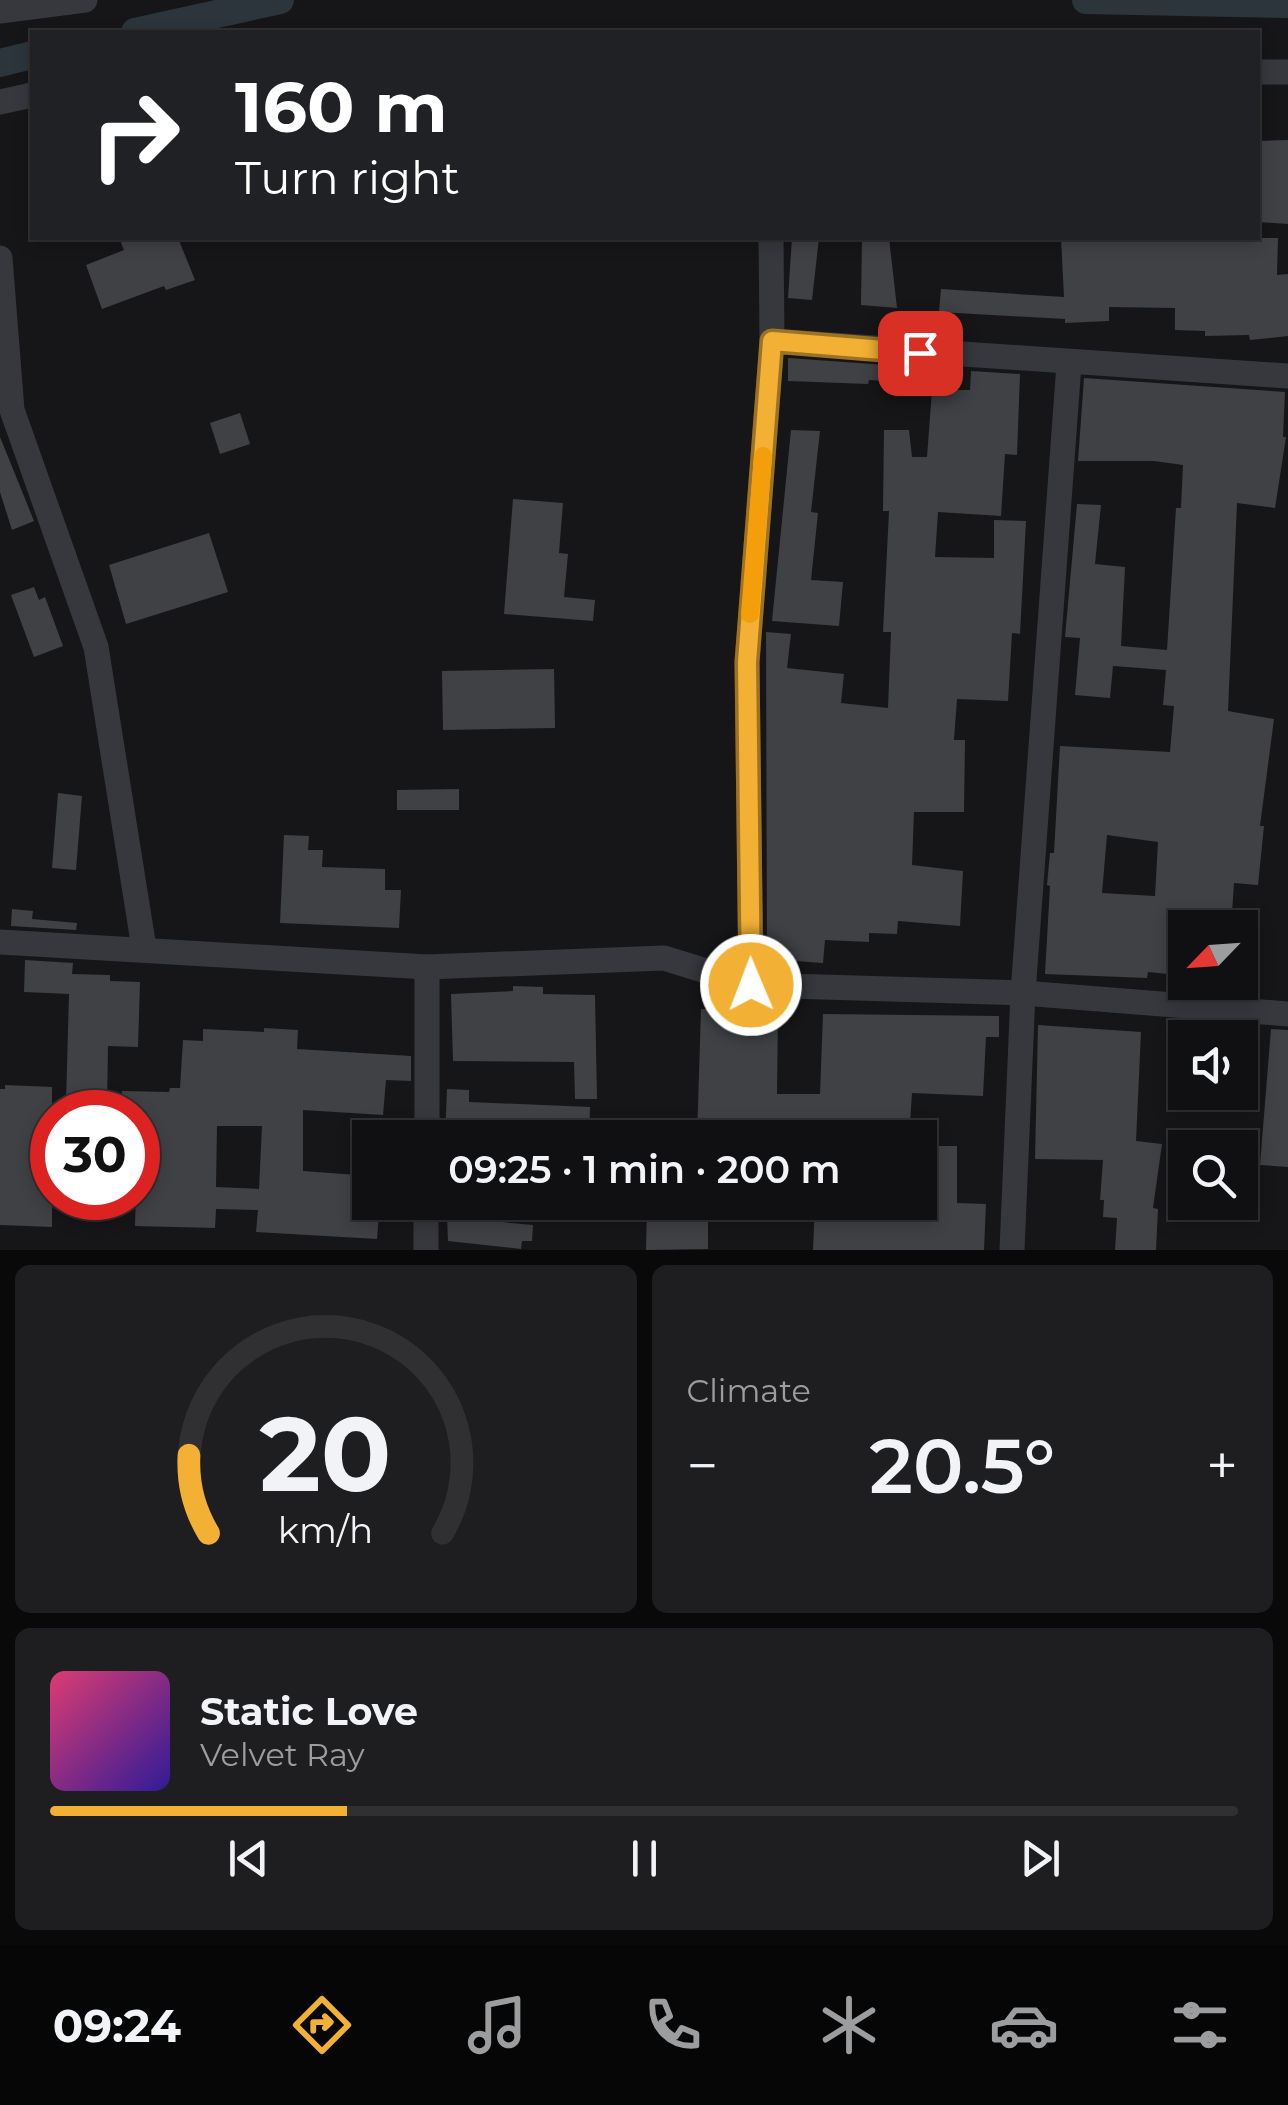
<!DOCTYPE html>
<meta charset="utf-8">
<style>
body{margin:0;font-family:Montserrat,sans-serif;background:#1e1e20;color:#f1f3f6;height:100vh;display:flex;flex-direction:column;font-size:38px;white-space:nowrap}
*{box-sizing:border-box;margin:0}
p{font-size:32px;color:#9c9d9f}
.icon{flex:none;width:55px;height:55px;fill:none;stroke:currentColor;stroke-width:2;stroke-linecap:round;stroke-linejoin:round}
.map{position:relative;height:1250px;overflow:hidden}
.sheet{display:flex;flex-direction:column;gap:15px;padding:15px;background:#09090a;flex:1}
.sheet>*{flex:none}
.banner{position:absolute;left:30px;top:30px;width:1230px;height:210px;border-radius:0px;box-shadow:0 5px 15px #0003,0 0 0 2px #303032;background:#202124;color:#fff;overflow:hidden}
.needle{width:65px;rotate:245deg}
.fabs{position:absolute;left:1168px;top:910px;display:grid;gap:20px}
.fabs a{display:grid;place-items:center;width:90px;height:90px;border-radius:0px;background:#101012;box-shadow:0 5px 15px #0003,0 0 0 2px #303032;font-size:50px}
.speed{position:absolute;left:30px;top:1090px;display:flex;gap:20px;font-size:50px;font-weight:700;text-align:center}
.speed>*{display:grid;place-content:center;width:130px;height:130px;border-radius:50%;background:#101012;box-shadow:0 5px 15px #0003,0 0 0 2px #303032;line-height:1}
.speed .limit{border:15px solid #d22;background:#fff;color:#111}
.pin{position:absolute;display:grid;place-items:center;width:85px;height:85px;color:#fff;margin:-42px;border-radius:20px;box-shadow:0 5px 15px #0006}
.me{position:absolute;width:110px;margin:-55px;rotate:359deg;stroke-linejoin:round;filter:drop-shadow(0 0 8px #0008)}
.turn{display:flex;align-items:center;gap:35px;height:210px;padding:0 40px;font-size:45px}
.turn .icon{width:130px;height:130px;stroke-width:2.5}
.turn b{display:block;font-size:70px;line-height:85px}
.big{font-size:75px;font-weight:600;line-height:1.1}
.sheet .card{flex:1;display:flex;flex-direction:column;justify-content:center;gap:15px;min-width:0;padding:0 35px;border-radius:15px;background:#1e1e20}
.sheet .dial{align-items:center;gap:0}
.dial svg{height:260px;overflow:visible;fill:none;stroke:#303032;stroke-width:7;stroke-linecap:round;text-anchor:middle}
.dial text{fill:#f1f3f6;stroke:none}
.song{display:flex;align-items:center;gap:30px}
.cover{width:120px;height:120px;border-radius:15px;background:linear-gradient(135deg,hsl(340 70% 55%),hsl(250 70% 35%))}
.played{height:10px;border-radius:5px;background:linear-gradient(90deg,#f2b134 25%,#303032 25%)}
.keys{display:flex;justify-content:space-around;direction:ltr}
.heat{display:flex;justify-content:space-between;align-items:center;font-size:55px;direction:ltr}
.sheet .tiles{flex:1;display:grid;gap:15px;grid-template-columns:1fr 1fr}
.card:last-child{grid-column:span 2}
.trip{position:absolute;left:352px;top:1120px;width:585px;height:100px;border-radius:0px;background:#101012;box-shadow:0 5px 15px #0003,0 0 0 2px #303032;font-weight:600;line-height:100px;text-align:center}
.tab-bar{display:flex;height:160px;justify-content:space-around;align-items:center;background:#060607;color:#9c9d9f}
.tab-bar .icon{width:70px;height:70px}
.tab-bar .active{color:#f2b134}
.tab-bar b{font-size:45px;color:#f1f3f6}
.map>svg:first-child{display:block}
</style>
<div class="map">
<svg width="1288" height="1250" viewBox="0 0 1288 1250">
<rect width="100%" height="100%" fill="#161618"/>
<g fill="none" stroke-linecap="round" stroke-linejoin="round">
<!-- canal -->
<g stroke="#2c353c" stroke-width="28">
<polyline points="1086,0 1288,4"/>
<polyline points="135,32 280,0"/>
<polyline points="0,63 32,55"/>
</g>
</g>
<!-- building -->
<g fill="#404145" fill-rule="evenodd">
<polygon points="1288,140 1288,224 1258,222 1258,141"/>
<polygon points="119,238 178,238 195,280 166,290 164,286 102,309 86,265 124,250"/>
<polygon points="792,238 819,238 812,300 788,298"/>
<polygon points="862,238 889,238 897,308 861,305"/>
<polygon points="1061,238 1278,238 1277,275 1288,274 1288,336 1250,340 1249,335 1205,336 1205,331 1175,330 1175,308 1109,307 1109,321 1065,323 1065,319 939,312 941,289 1064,297"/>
<polygon points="788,358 886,365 885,381 869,380 868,384 788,381"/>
<polygon points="971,371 1020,374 1017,455 1005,454 1001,516 938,512 935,557 994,558 994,520 1026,521 1020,634 1012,633 1008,701 957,699 954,740 965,740 964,812 914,812 912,865 963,871 960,926 898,921 897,934 869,933 869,942 825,940 823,963 767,959 766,632 791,634 787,668 844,674 841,703 888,708 891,632 883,632 889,511 883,511 884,430 909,430 912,457 927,457 932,390 970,390"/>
<path d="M1084,378L1285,392L1283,437H1286L1275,508L1237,503L1228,711L1274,719L1260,826H1264L1258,885L1234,883L1231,928H1183L1178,975L1148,972L1147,978L1045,974L1050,886L1047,885L1050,853H1054L1060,746L1170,752L1174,706L1163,705L1166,670L1113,666L1110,698L1075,695L1080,638L1065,637L1077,504L1101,505L1095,564L1125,567L1121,646L1167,650L1176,508H1181L1183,465L1154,461H1078ZM1107,835L1158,842L1155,896L1102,893Z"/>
<polygon points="240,413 250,444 220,454 210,423"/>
<polygon points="791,430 820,431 811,512 818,513 811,580 843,582 839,626 772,621"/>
<polygon points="0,437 34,521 12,530 0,492"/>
<polygon points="513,499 563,503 559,553 568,554 564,597 595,600 593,621 504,614"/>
<polygon points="209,533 228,592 126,624 109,565"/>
<polygon points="34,587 39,600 45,597 63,646 34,657 11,595"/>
<polygon points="554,669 555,728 443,730 442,671"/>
<polygon points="459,789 459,810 397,810 397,790"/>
<polygon points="58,793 82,796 76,870 52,868"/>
<polygon points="284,835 309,836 308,850 323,850 322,867 385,869 385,890 401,890 399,928 280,923"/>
<polygon points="12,909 33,911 32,919 77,923 76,930 11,926"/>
<polygon points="25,960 73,963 72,974 110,975 110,981 140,982 138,1047 108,1046 107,1106 66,1104 69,994 24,992"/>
<polygon points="513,986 543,987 543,994 595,995 597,1099 575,1099 574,1062 453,1061 451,994 513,991"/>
<polygon points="701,1009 778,1012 777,1094 820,1094 823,1014 999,1016 999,1037 986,1037 983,1096 912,1093 909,1138 865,1134 865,1138 760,1138 760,1130 720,1129 719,1138 697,1138"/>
<polygon points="1038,1025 1141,1032 1136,1141 1162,1144 1153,1208 1158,1209 1156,1250 1115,1250 1117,1218 1103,1217 1104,1200 1100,1200 1103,1160 1035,1159"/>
<path d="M264,1028L298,1030L297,1049L411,1056V1081L386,1080L383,1115L303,1110V1171L370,1176V1202H380L377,1239L256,1232L258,1210L216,1209L215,1228L135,1226L138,1112H123L122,1091L169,1092L170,1088H180L183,1040L203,1041V1029L264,1032ZM217,1126H262L259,1189L216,1187Z"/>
<polygon points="1271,1029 1288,1030 1288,1167 1260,1165"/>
<polygon points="5,1085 52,1087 52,1227 0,1225 0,1089 5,1089"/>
<polygon points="447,1089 469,1090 469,1102 590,1107 589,1138 445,1138"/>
<polygon points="920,1146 957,1146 957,1203 986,1204 984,1250 813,1250 815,1203 920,1202"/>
<polygon points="647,1202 708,1202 708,1249 646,1250"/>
<polygon points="447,1217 533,1225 532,1241 522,1241 521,1249 448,1241"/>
</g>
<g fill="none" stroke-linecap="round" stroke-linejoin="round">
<!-- street -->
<g stroke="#37383d" stroke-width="25">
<polyline points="0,11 85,0"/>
<polyline points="1258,72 1288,72"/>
<polyline points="0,102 32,95"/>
<polyline points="0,258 12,410 96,647 144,948"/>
<polyline points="772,341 1288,376"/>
<polyline points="0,942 427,967 664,958 751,985 1023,993 1288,1014"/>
<polyline points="751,985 747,662 772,341 771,238"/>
<polyline points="427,1138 427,967"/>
<polyline points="426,1250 426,1202"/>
<polyline points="1012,1250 1023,993 1069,364"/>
</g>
</g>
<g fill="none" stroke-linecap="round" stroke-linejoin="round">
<defs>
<polyline id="route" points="751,985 747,662 772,341 920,353"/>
</defs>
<!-- route casing -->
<use href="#route" stroke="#9d7322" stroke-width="25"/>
<!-- route -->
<use href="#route" stroke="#f2b134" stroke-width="18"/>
<!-- slow -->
<polyline stroke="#f59e0b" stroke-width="18" points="750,614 763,456"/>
</g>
</svg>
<div class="fabs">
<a><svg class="needle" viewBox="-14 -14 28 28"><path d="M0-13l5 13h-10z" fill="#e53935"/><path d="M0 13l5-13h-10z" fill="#9c9d9f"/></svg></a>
<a><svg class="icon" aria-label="sound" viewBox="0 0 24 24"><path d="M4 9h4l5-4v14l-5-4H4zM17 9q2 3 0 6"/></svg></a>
<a><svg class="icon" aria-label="search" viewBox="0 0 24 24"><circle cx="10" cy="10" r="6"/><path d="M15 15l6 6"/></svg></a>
</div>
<div class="speed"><div class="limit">30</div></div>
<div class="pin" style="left:920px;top:353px;background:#d93025"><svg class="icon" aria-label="arrive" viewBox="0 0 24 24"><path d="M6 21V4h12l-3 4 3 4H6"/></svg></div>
<svg class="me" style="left:751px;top:985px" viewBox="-20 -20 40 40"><circle r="17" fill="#f2b134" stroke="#fff" stroke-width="3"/><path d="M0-11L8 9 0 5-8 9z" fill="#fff"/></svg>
<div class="trip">09:25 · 1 min · 200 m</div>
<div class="banner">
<div class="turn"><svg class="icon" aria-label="right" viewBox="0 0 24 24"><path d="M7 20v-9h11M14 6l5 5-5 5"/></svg><div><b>160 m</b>Turn right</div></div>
</div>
</div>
<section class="sheet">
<div class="tiles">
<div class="card dial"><svg viewBox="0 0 100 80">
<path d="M14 69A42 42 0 1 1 86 69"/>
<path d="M14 69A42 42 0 0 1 8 45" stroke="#f2b134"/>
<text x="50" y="56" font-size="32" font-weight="700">20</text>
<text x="50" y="72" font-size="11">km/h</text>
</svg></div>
<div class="card"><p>Climate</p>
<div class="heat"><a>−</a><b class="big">20.5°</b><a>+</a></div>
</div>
<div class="card">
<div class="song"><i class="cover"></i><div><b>Static Love</b><p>Velvet Ray</p></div></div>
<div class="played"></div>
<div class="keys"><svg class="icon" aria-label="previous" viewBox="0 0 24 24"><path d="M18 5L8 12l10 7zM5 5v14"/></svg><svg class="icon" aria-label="pause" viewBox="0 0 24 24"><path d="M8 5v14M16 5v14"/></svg><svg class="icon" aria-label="next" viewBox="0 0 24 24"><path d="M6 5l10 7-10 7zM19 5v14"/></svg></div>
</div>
</div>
</section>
<nav class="tab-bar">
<b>09:24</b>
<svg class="icon active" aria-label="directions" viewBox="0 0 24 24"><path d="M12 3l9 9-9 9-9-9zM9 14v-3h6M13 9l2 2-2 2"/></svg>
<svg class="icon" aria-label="music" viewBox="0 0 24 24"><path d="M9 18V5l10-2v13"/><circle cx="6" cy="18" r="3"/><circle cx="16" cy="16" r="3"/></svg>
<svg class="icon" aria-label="phone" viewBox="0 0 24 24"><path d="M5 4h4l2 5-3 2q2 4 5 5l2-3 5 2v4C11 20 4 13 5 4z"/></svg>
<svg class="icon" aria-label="climate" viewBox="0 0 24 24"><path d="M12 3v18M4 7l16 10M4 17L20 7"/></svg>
<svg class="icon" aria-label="car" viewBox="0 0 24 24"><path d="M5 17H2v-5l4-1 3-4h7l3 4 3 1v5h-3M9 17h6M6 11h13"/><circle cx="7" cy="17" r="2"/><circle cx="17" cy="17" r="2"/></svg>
<svg class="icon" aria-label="filters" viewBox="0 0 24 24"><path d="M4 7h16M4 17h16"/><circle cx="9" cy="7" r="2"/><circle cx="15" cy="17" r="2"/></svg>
</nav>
